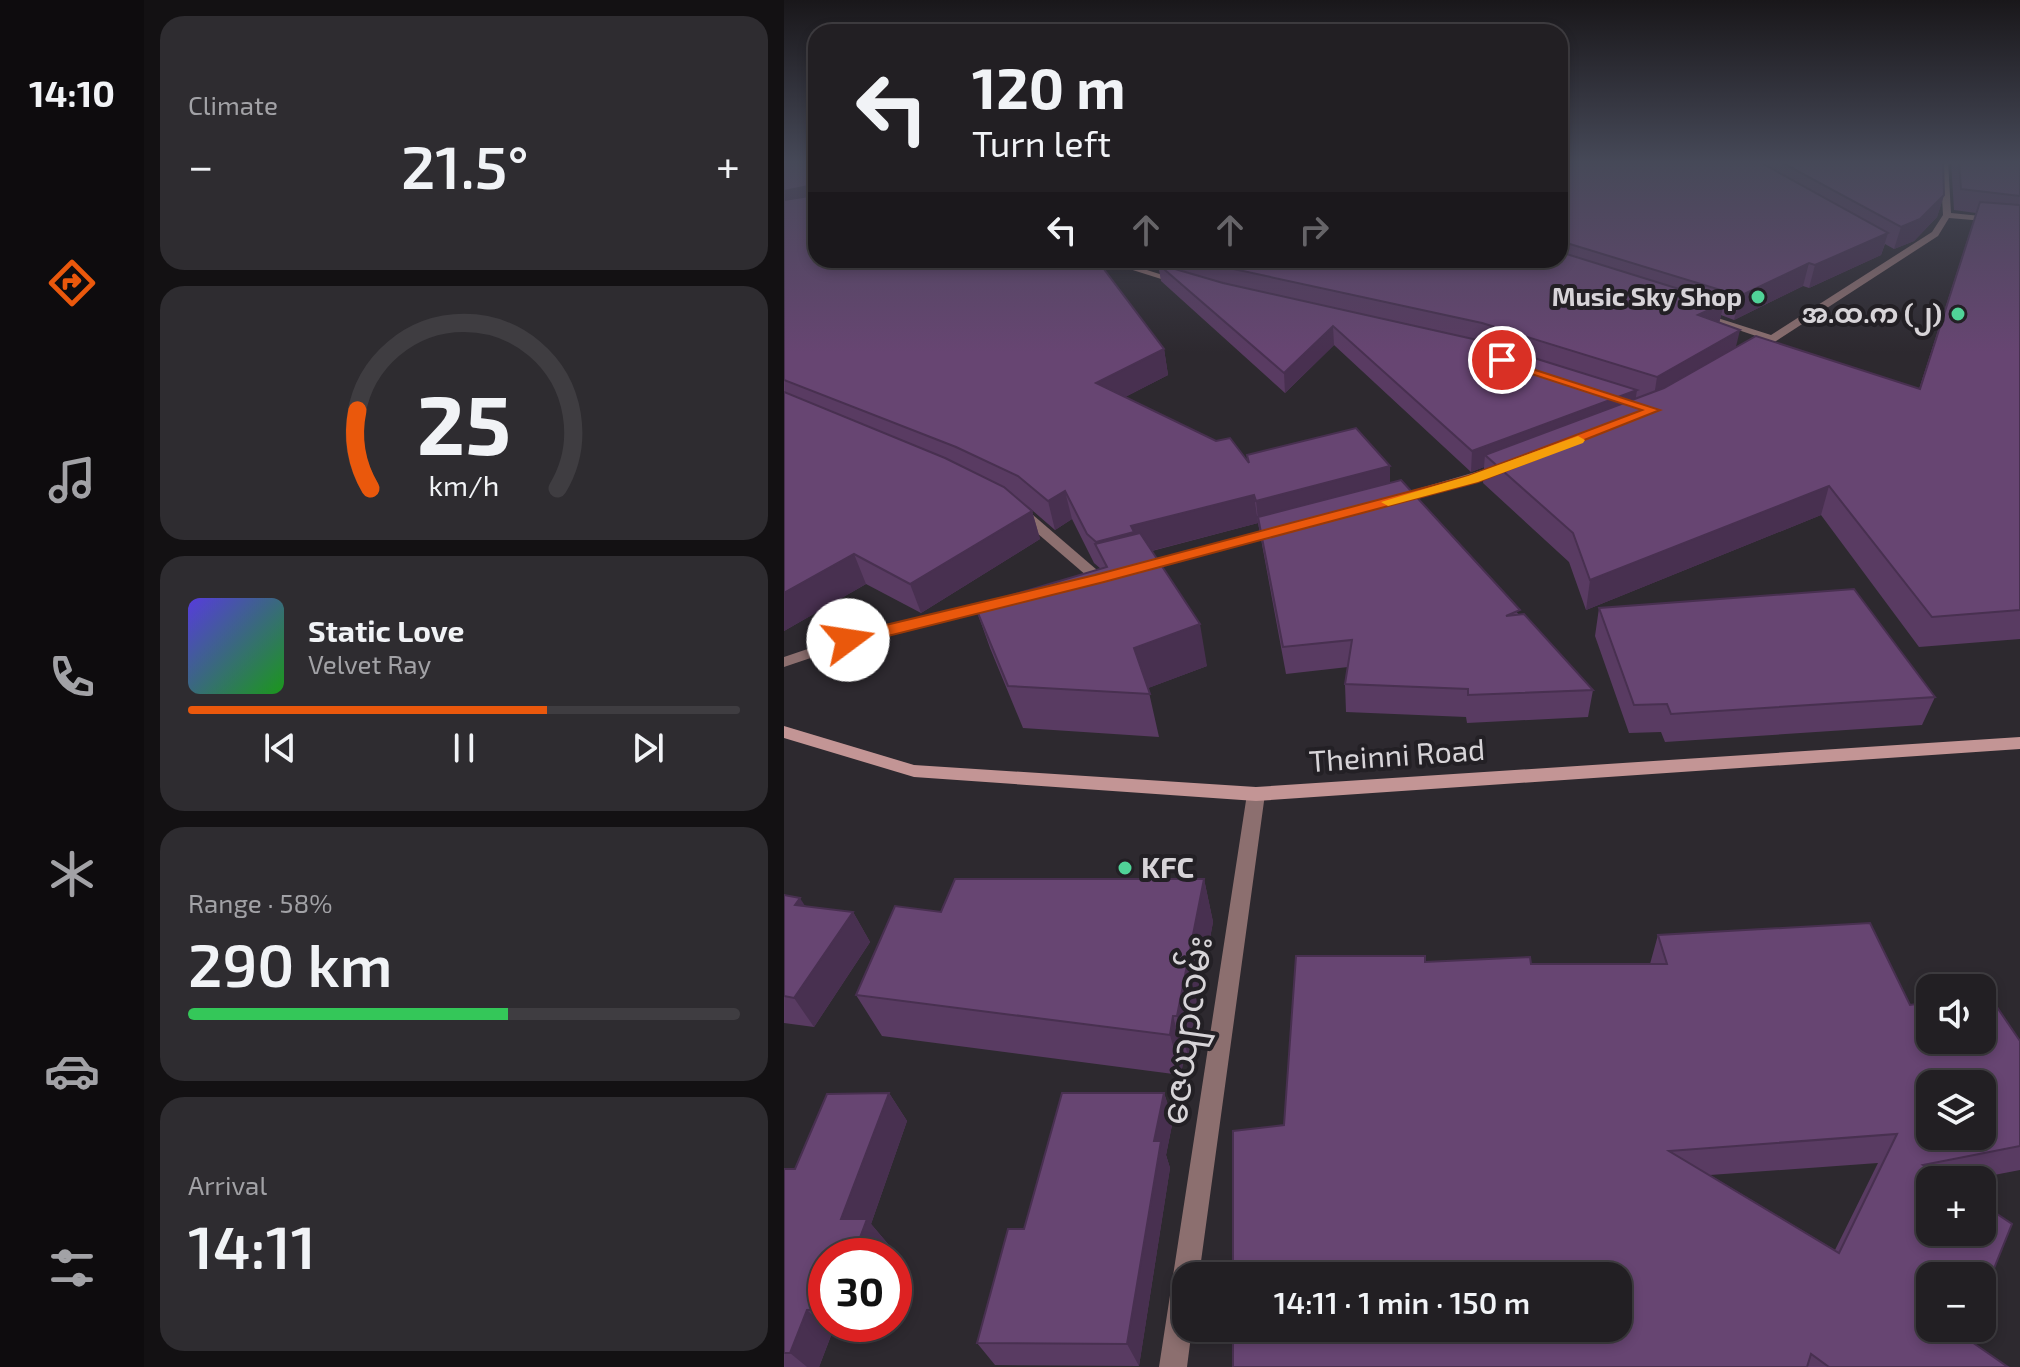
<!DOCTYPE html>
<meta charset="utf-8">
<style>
body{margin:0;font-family:"Exo 2","Noto Sans Myanmar",sans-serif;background:#2e2c30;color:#f1f3f6;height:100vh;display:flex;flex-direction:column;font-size:30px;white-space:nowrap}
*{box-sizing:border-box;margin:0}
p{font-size:26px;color:#a2a2a6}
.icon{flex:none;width:44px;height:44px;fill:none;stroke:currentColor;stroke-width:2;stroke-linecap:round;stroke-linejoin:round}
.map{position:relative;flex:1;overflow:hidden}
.side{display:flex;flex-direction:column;gap:16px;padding:16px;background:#131113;width:640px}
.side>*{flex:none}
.guide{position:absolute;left:24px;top:24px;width:760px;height:244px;border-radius:24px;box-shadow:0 4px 12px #0003,0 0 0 2px #3f3d41;background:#221f23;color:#f1f3f6;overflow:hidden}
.controls{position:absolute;left:1132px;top:974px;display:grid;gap:16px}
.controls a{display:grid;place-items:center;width:80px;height:80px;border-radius:16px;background:#221f23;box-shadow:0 4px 12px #0003,0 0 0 2px #3f3d41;font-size:40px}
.speed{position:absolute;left:24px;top:1238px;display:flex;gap:16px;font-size:40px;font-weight:700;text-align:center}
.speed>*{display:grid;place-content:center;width:104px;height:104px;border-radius:50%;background:#221f23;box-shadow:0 4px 12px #0003,0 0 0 2px #3f3d41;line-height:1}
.speed .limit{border:12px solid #d22;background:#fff;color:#111}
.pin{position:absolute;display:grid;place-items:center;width:68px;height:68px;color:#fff;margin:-34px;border:4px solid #fff;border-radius:50%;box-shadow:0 2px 8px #0007}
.me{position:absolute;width:88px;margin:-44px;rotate:76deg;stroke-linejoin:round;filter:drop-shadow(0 0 6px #0008)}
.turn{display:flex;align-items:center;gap:28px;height:168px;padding:0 32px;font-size:36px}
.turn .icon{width:104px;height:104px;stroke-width:2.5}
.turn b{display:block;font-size:56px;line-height:68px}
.lanes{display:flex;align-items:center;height:76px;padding:0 32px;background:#0003;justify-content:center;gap:40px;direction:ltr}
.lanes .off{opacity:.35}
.big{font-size:60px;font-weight:600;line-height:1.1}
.side .card{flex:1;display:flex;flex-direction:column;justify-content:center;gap:12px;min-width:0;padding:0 28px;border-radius:24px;background:#2e2c30}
.side .dial{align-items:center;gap:0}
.dial svg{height:208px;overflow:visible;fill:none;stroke:#3f3d41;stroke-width:7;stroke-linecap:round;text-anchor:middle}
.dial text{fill:#f1f3f6;stroke:none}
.song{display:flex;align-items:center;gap:24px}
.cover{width:96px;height:96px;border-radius:12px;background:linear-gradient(135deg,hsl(250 70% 55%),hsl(120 70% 35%))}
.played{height:8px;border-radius:4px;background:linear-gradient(90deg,#ea580c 65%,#3f3d41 65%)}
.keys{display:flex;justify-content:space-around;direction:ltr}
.heat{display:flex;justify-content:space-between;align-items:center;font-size:44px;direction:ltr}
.charge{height:12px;border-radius:6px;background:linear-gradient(90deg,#34c759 58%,#3f3d41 0)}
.trip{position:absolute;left:388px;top:1262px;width:460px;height:80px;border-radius:24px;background:#221f23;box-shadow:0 4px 12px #0003,0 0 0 2px #3f3d41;font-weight:600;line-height:80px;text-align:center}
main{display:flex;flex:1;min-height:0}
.menu{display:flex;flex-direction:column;width:144px;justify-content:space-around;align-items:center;background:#0e0c0e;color:#a2a2a6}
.menu .icon{width:56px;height:56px}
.menu .current{color:#ea580c}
.menu b{font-size:36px;color:#f1f3f6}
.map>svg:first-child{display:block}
</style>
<main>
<nav class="menu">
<b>14:10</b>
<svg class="icon current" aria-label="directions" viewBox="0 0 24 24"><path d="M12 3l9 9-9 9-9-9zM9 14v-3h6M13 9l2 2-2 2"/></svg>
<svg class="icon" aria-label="music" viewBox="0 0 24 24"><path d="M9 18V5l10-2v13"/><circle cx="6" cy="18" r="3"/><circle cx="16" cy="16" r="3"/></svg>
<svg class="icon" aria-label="phone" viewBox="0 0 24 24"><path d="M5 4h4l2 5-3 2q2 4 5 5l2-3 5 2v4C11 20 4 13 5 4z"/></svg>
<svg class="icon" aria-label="climate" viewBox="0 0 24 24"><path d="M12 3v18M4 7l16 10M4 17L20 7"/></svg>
<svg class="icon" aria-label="car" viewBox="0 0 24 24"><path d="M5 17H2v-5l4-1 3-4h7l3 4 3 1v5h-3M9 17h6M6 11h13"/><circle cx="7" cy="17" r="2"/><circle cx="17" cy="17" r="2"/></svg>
<svg class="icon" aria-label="filters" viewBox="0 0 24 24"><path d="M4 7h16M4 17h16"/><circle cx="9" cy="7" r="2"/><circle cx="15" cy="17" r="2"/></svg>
</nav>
<section class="side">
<div class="card"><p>Climate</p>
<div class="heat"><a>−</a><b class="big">21.5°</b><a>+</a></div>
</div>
<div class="card dial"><svg viewBox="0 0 100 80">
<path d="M14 69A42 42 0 1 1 86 69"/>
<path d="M14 69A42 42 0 0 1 9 39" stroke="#ea580c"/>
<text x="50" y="56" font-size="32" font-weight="700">25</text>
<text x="50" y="72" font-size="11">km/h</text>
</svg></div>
<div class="card">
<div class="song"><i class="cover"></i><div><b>Static Love</b><p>Velvet Ray</p></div></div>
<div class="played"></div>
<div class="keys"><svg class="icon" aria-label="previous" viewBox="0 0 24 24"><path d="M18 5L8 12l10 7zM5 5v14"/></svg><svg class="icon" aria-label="pause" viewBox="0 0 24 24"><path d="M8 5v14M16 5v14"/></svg><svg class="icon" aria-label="next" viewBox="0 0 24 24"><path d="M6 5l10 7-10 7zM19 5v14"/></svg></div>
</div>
<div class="card"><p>Range · 58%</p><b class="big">290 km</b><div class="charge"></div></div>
<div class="card"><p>Arrival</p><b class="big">14:11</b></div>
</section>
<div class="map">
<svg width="1236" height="1367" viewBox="0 0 1236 1367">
<rect width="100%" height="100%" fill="#2d292f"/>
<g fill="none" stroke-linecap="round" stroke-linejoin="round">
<!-- street -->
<g fill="#8c6f6f" fill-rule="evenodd">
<polygon points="1156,161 1164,161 1167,213 1236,220 1236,224 1165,218 1154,236 975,352 966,350 981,339 910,315 918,313 987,335 1148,232 1159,215"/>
<polygon points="317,260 331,260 401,282 393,284"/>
<polygon points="719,464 725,468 723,471 611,504 605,500 606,497"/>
<polygon points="237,508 242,509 320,576 322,579 320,582 310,582 232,515 230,512"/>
<polygon points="496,526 501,527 501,533 356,572 349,568 351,565"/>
<polygon points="213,600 220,604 218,607 68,644 0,667 0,657 59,637"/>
<polygon points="472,787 478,789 481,794 415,1276 402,1276 402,1328 408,1328 403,1367 375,1367 463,794 466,789"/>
</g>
<!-- secondary -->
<polygon fill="#c39595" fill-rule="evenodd" points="0,726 130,765 472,787 1236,737 1236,749 472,801 130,777 0,738"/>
</g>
<!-- wall -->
<g fill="#593b62" fill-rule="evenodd">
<polygon points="0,161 380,349 384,375 341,397 464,462 606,483 809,690 804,717 683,723 682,717 562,712 561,684 564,667 502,674 474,523 368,551 423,666 364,688 375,737 239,728 206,648 191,606 317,569 310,563 288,519 271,530 241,504 248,511 256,539 137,613 82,584 0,631"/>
<polygon points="776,161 1159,161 1160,195 1153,217 1130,241 1110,249 1101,244 1097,255 1025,288 1019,286 950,320 937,315 935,323 952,347 1135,389 1192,213 1170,210 1167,161 1236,161 1236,639 1135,647 1037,515 802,610 785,562 699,483 700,467 687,472 550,345 501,393 377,281 375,270 359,265 353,260 776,260"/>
<polygon points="815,608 1151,697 1138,725 881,742 877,732 845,733 811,636"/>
<polygon points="420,879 429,922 404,1056 400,1056 397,1075 98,1036 72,995 157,912"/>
<polygon points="0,895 22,906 69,912 86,942 30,1027 0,1023"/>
<path d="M874,935L1126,1005L1236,1041V1170L1184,1180H1146L1182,1338L1224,1367H449L500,1125L641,962L747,964H866ZM1094,1163L1051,1250L926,1175Z"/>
<polygon points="105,1093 123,1121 87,1224 104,1244 42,1256 42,1324 76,1324 74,1332 48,1333 35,1367 0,1367 0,1169 11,1169"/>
<polygon points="380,1093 389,1120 382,1155 386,1168 355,1366 211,1365 193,1343 240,1229"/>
</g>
<!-- shaded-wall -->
<g fill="#483050">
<polygon points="24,186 31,207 0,214 0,191"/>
<polygon points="1160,195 1153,217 1130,241 1110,249 1117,227"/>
<polygon points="1104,233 1097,255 1025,288 1031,265"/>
<polygon points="1025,263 1019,286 950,320 956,296"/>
<polygon points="940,303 934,328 914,315"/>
<polygon points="549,326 550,345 501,393 500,373"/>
<polygon points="956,330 950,355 869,403 873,377"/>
<polygon points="380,349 384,375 318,409 312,383"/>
<polygon points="853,390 850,410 701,455 700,467 687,472 688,451"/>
<polygon points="606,466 606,494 474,517 475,529 472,501"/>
<polygon points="1045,486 1037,515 802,610 806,580"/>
<polygon points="281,491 288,519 271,530 264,501"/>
<polygon points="470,495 474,523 355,554 314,550 312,542 347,526"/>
<polygon points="248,511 256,539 137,613 126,584"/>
<polygon points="70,554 82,584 0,631 0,593"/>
<polygon points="416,624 423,666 359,690 350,648"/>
<polygon points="420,879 429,922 404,1056 393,1016"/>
<polygon points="16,898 35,928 11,905"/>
<polygon points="69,912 86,942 30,1027 10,998"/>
<polygon points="389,1016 400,1056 397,1075 386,1035"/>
<polygon points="105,1093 123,1121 87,1224 104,1244 100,1256 69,1256 57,1219"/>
<polygon points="380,1093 389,1120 382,1155 386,1168 355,1366 343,1344 370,1141"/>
<polygon points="23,1310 48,1333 35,1367 23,1367 6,1353"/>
<polygon points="65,1324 76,1324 74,1332"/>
</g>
<!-- building -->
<g fill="#674572" stroke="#483050" stroke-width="2" fill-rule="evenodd">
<polygon points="0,161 32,161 32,260 313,260 380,349 312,383 432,441 446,438 465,463 463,455 572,428 606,466 472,501 470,495 347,526 350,532 312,542 303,534 281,491 264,501 234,476 172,447 0,380 0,200 25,196 28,189 24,186 0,191"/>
<polygon points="776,161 974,161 1104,233 1031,265 1025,263 956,296 776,241"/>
<polygon points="995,161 1159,161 1160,195 1136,219 1117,227"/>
<polygon points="1175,161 1236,161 1236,196 1177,189"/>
<polygon points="1196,202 1236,205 1236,610 1148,617 1045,486 806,580 789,533 701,455 880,388 972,336 1136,389"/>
<polygon points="776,252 940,303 914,315 956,330 873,377 698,323 445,268 418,260 776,260"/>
<polygon points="374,264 439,283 689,339 853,390 688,451 549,326 500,373"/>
<polygon points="0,392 161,458 220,487 248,511 126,584 70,554 0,593"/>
<polygon points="617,480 736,610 722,616 740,614 809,690 684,695 684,689 561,684 568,640 499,647 474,517"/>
<polygon points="356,533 416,624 350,648 366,694 224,686 191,606 323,567 311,544"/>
<polygon points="1070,589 1151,697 887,714 883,704 850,705 815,608"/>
<polygon points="171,879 420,879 393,1016 389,1016 386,1035 72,995 111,906 157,912"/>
<polygon points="0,895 16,898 11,905 69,912 10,998 0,996"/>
<path d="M1086,923L1126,1005L1146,1002V1040H1198V992L1202,991L1236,1041V1146L1139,1165L1162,1180H1146V1232H1198V1204L1228,1224L1198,1298V1276H1146V1328H1186L1182,1338L1224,1367H1045L1027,1354L1023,1367H449V1328H834V1276H449V1131L500,1125L512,956H641V962L746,957L747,964H883L874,935ZM1146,1084H1198V1136H1146ZM1113,1134L1055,1253L885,1151Z"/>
<polygon points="105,1093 57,1219 83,1219 69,1256 42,1256 42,1309 23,1310 6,1353 0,1353 0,1169 11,1169 43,1094"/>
<polygon points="278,1093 380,1093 370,1141 377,1141 343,1344 193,1343 224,1229 240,1229"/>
</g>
<!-- sky -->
<linearGradient id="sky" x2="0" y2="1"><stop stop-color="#19171a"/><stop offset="0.46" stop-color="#464958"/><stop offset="1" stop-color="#464958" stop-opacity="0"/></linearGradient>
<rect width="1236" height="353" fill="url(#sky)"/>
<!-- route -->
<polygon fill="#ea580c" stroke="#983908" stroke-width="2" points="714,358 876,410 694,482 320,582 64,646 55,640 64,634 311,575 684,476 858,410 714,363"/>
<!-- slow -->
<polygon fill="#f59e0b" points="794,436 801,440 799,443 694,482 604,506 597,502 684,476"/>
<!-- markers -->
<g fill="#50d398" stroke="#232025" stroke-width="3">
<circle cx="974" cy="297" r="8"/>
<circle cx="1174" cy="314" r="8"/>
<circle cx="341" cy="868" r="8"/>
</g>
<g text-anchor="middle" stroke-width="8" stroke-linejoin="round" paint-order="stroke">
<!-- far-poi labels -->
<g font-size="26" font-weight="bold" fill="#d7d4d8" stroke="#232025" text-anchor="end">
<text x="958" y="306">Music Sky Shop</text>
<text x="1158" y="323">အ.ထ.က (၂)</text>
</g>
<!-- street labels -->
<g font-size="30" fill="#d7d4d8" stroke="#232025">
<text transform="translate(613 756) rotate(-4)" y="10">Theinni Road</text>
</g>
<!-- poi labels -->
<g font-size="30" font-weight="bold" fill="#d7d4d8" stroke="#232025" text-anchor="start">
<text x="357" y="878">KFC</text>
</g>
<!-- near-street labels -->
<g font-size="36" fill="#d7d4d8" stroke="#232025">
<text transform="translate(402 1030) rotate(-82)" y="13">ဇေယျာလမ်း</text>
</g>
</g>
</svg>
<div class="controls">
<a><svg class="icon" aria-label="sound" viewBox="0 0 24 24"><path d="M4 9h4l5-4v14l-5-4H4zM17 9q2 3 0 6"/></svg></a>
<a><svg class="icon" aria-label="layers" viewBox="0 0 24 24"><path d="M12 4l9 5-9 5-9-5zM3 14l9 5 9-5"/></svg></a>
<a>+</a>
<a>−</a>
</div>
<div class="speed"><div class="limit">30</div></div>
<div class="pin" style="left:718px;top:360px;background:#d93025"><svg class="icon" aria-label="arrive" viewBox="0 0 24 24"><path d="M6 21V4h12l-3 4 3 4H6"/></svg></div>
<svg class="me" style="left:64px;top:640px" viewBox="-20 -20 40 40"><circle r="19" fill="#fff"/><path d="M0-13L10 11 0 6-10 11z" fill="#ea580c"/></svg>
<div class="trip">14:11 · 1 min · 150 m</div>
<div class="guide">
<div class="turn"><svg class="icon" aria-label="left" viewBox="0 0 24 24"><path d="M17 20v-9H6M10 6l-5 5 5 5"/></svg><div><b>120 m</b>Turn left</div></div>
<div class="lanes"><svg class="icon" aria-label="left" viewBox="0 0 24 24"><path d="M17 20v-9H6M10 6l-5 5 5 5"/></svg><svg class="icon off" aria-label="ahead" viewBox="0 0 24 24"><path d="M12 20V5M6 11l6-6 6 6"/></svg><svg class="icon off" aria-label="ahead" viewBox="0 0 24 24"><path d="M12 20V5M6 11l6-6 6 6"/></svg><svg class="icon off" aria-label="right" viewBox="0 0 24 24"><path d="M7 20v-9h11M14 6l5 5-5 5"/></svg></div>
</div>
</div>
</main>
